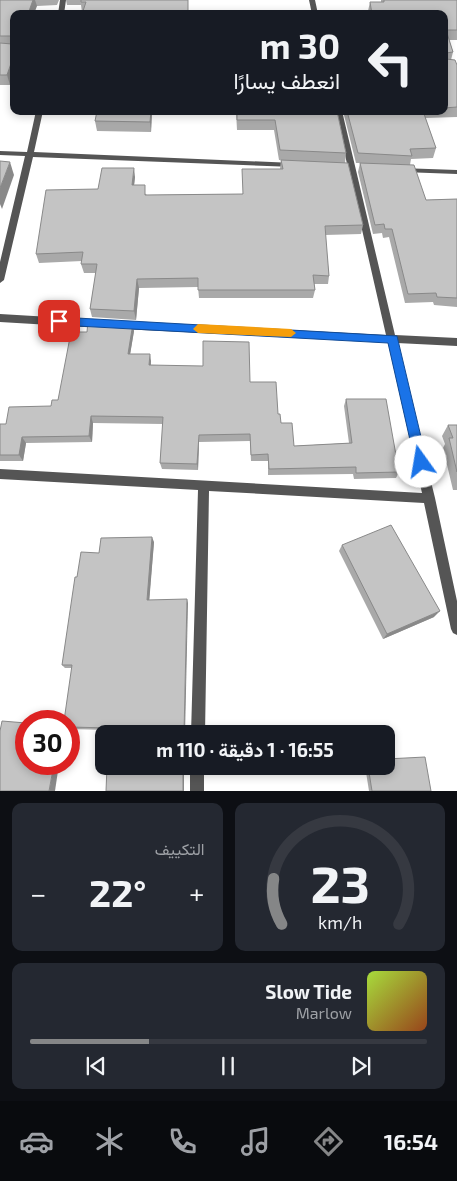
<!DOCTYPE html>
<html lang="ar">
<meta charset="utf-8">
<style>
body{margin:0;font-family:"Exo 2",Vazirmatn,sans-serif;background:#242831;color:#f1f3f6;direction:rtl;height:100vh;display:flex;flex-direction:column;font-size:19px;white-space:nowrap}
*{box-sizing:border-box;margin:0}
p{font-size:16px;color:#9ea1a6}
.icon{flex:none;width:28px;height:28px;fill:none;stroke:currentColor;stroke-width:2;stroke-linecap:round;stroke-linejoin:round}
.map{position:relative;height:791px;overflow:hidden;direction:ltr}
.sheet{display:flex;flex-direction:column;gap:12px;padding:12px;background:#0d0f14;flex:1}
.sheet>*{flex:none}
.top-card{position:absolute;left:10px;top:10px;width:438px;height:105px;border-radius:10px;box-shadow:0 2px 8px #0003;direction:rtl;background:#171b24;color:#f1f3f6;overflow:hidden}
.speed{position:absolute;left:15px;top:710px;display:flex;gap:10px;font-size:25px;font-weight:700;text-align:center}
.speed>*{display:grid;place-content:center;width:65px;height:65px;border-radius:50%;background:#171b24;box-shadow:0 2px 8px #0003;line-height:1}
.speed .limit{border:8px solid #d22;background:#fff;color:#111}
.pin{position:absolute;display:grid;place-items:center;width:42px;height:42px;color:#fff;margin:-21px;border-radius:10px;box-shadow:0 2px 8px #0006}
.me{position:absolute;width:55px;margin:-28px;rotate:347deg;stroke-linejoin:round;filter:drop-shadow(0 0 4px #0008)}
.turn{display:flex;align-items:center;gap:18px;height:105px;padding:0 25px;font-size:22px}
.turn .icon{width:65px;height:65px;stroke-width:2.5}
.turn b{display:block;font-size:35px;line-height:42px}
.big{font-size:38px;font-weight:700;line-height:1.1}
.sheet .widget{flex:1;display:flex;flex-direction:column;justify-content:center;gap:8px;min-width:0;padding:0 18px;border-radius:10px;background:#242831}
.sheet .dial{align-items:center;gap:0}
.dial svg{height:130px;overflow:visible;fill:none;stroke:#363941;stroke-width:7;stroke-linecap:round;text-anchor:middle}
.dial text{fill:#f1f3f6;stroke:none}
.song{display:flex;align-items:center;gap:15px}
.cover{width:60px;height:60px;border-radius:8px;background:linear-gradient(135deg,hsl(80 70% 55%),hsl(20 70% 35%))}
.played{height:5px;border-radius:2px;background:linear-gradient(90deg,#858687 30%,#363941 30%)}
.keys{display:flex;justify-content:space-around;direction:ltr}
.heat{display:flex;justify-content:space-between;align-items:center;font-size:28px;direction:ltr}
.sheet .tiles{flex:1;display:grid;gap:12px;grid-template-columns:1fr 1fr}
.widget:last-child{grid-column:span 2}
.trip{position:absolute;left:95px;top:725px;width:300px;height:50px;border-radius:10px;background:#171b24;box-shadow:0 2px 8px #0003;font-weight:700;line-height:50px;text-align:center;direction:rtl}
.menu{display:flex;height:80px;justify-content:space-around;align-items:center;background:#090b0e;color:#9ea1a6}
.menu .icon{width:35px;height:35px}
.menu .current{color:#858687}
.menu b{font-size:22px;color:#f1f3f6}
.map>svg:first-child{display:block}
</style>
<div class="map">
<svg width="457" height="791" viewBox="0 0 457 791">
<rect width="100%" height="100%" fill="#fff"/>
<g fill="none" stroke-linecap="round" stroke-linejoin="round">
<!-- street -->
<g fill="#555" fill-rule="evenodd">
<polygon points="60,0 66,0 64,14 58,14"/>
<polygon points="309,0 315,0 318,14 312,14"/>
<polygon points="36,111 43,111 34,152 294,163 298,165 294,167 33,157 4,280 0,283 0,262 25,156 0,155 0,151 27,152"/>
<polygon points="335,111 342,111 395,335 457,338 457,346 397,343 435,498 457,601 457,635 453,633 451,629 424,503 209,491 205,734 191,734 198,490 0,479 0,469 422,493 388,342 121,329 116,325 121,321 386,335"/>
<polygon points="400,168 457,170 457,174 403,172 399,170"/>
<polygon points="0,314 101,320 106,324 101,328 0,322"/>
<rect x="190" y="766" width="14" height="25"/>
</g>
</g>
<!-- wall -->
<g fill="#a9a9a9">
<polygon points="0,0 59,0 57,5 37,6 14,14 14,74 10,85 0,85"/>
<polygon points="66,0 188,0 188,14 82,12 81,5 67,5"/>
<polygon points="381,0 457,0 457,40 449,40 453,52 451,60 457,65 457,117 425,118 436,148 433,158 411,159 410,165 426,200 457,199 457,307 434,305 433,302 405,303 389,237 383,238 382,233 373,234 358,172 360,163 356,163 343,111 444,111 444,14 368,14 368,11 370,2 381,2"/>
<polygon points="152,111 151,132 97,131 95,121"/>
<polygon points="236,111 337,111 346,153 345,163 363,225 361,234 325,235 329,276 328,284 314,284 315,290 313,298 199,298 198,287 139,288 136,320 92,317 90,309 96,273 84,273 81,264 82,261 39,263 36,254 98,189 135,177 134,185 147,195 242,194 280,169 281,160 279,160 274,130 237,130"/>
<polygon points="134,331 130,354 151,361 151,365 250,382 278,414 281,423 294,446 349,443 344,406 346,399 399,472 396,478 354,479 353,474 268,475 268,461 251,461 250,441 199,442 198,470 162,469 160,463 163,424 93,423 92,442 26,443 23,461 0,461 0,424 6,424 51,406 58,400 87,332"/>
<polygon points="448,425 457,425 457,490 453,490 443,448 445,444 442,436"/>
<polygon points="154,542 149,600 188,603 110,730 69,729 72,668 65,668 62,665 77,577 99,553"/>
<polygon points="342,545 434,617 383,639 339,551"/>
<polygon points="365,766 386,766 431,791 369,791"/>
</g>
<!-- shaded-wall -->
<g fill="#898989">
<polygon points="33,0 35,0 37,6 34,14 28,14"/>
<polygon points="14,55 14,74 10,85 7,75"/>
<polygon points="151,111 152,111 151,132 150,122"/>
<polygon points="10,162 14,175 2,209 0,204 0,188"/>
<polygon points="134,168 135,177 133,194 132,185"/>
<polygon points="137,279 139,288 136,320 134,311"/>
<polygon points="133,323 134,331 129,361 128,354"/>
<polygon points="150,354 151,361 150,373 149,365"/>
<polygon points="91,416 93,423 92,442 89,436"/>
<polygon points="199,435 199,442 198,470 197,464"/>
<polygon points="22,437 26,443 23,461 19,455"/>
<polygon points="152,537 154,542 149,604 147,600"/>
<polygon points="187,599 188,603 185,734 184,734"/>
<polygon points="440,611 434,617 383,639 387,634"/>
<polygon points="54,764 59,764 55,791 49,791"/>
<rect x="183" y="766" width="1" height="25"/>
</g>
<!-- building -->
<g fill="#c4c4c4" stroke="#898989">
<polygon points="0,0 33,0 28,14 14,14 14,55 7,75 0,75 0,43 12,44 11,36 0,36"/>
<polygon points="81,0 188,0 188,14 82,14 86,2 81,2"/>
<polygon points="384,0 457,0 457,30 446,30 453,52 446,53 446,59 455,60 457,65 457,107 444,108 444,14 372,14 370,2 384,2"/>
<polygon points="279,11 306,11 306,14 280,14"/>
<polygon points="97,111 151,111 150,122 95,121"/>
<polygon points="237,111 337,111 346,153 280,150 275,120 237,120"/>
<polygon points="347,111 423,111 436,148 410,149 412,156 358,153"/>
<polygon points="281,160 348,163 363,225 325,226 329,276 313,275 315,290 198,290 198,278 137,279 134,311 90,309 97,264 81,264 83,252 36,254 46,190 98,189 102,168 134,168 132,185 145,185 145,195 243,194 242,169 283,169"/>
<polygon points="0,161 10,162 0,188"/>
<polygon points="360,163 414,165 426,200 457,199 457,298 437,297 436,293 408,294 392,229 385,229 384,224 375,225"/>
<polygon points="88,321 133,323 128,354 150,354 149,365 203,366 203,341 249,342 250,382 276,382 278,414 280,414 281,423 292,423 294,446 352,443 346,399 386,399 399,472 356,473 356,467 269,469 268,454 251,455 250,434 199,435 197,464 160,463 163,417 91,416 89,436 22,437 19,455 0,455 0,424 6,424 9,407 51,406 52,400 58,400 71,332 87,332"/>
<polygon points="448,425 457,425 457,472 449,438 453,438"/>
<polygon points="391,525 440,611 387,634 342,545"/>
<polygon points="152,537 147,600 187,599 184,734 110,734 110,728 69,727 69,721 64,721 72,665 62,665 75,577 77,577 81,552 99,553 101,538"/>
<polygon points="2,721 26,723 26,764 54,764 49,791 0,791 0,731"/>
<polygon points="425,757 431,791 372,791 368,766 386,766 386,759"/>
<polygon points="107,766 183,766 183,791 106,791"/>
</g>
<!-- route -->
<polygon fill="#1a73e8" stroke="#114b97" points="59,317 397,336 427,462 425,466 421,468 417,466 415,462 388,343 59,325 54,321"/>
<!-- slow -->
<polygon fill="#f59e0b" points="198,324 291,329 296,333 291,337 198,333 193,329"/>
</svg>
<div class="speed"><div class="limit">30</div></div>
<div class="pin" style="left:59px;top:321px;background:#d93025"><svg class="icon" aria-label="arrive" viewBox="0 0 24 24"><path d="M6 21V4h12l-3 4 3 4H6"/></svg></div>
<svg class="me" style="left:421px;top:462px" viewBox="-20 -20 40 40"><circle r="19" fill="#fff"/><path d="M0-13L10 11 0 6-10 11z" fill="#1a73e8"/></svg>
<div class="trip">16:55 · 1 دقيقة · 110 m</div>
<div class="top-card">
<div class="turn"><svg class="icon" aria-label="left" viewBox="0 0 24 24"><path d="M17 20v-9H6M10 6l-5 5 5 5"/></svg><div><b>30 m</b>انعطف يسارًا</div></div>
</div>
</div>
<section class="sheet">
<div class="tiles">
<div class="widget dial"><svg viewBox="0 0 100 80">
<path d="M14 69A42 42 0 1 1 86 69"/>
<path d="M14 69A42 42 0 0 1 9 41" stroke="#858687"/>
<text x="50" y="56" font-size="32" font-weight="700">23</text>
<text x="50" y="72" font-size="11">km/h</text>
</svg></div>
<div class="widget"><p>التكييف</p>
<div class="heat"><a>−</a><b class="big">22°</b><a>+</a></div>
</div>
<div class="widget">
<div class="song"><i class="cover"></i><div><b>Slow Tide</b><p>Marlow</p></div></div>
<div class="played"></div>
<div class="keys"><svg class="icon" aria-label="previous" viewBox="0 0 24 24"><path d="M18 5L8 12l10 7zM5 5v14"/></svg><svg class="icon" aria-label="pause" viewBox="0 0 24 24"><path d="M8 5v14M16 5v14"/></svg><svg class="icon" aria-label="next" viewBox="0 0 24 24"><path d="M6 5l10 7-10 7zM19 5v14"/></svg></div>
</div>
</div>
</section>
<nav class="menu">
<b>16:54</b>
<svg class="icon current" aria-label="directions" viewBox="0 0 24 24"><path d="M12 3l9 9-9 9-9-9zM9 14v-3h6M13 9l2 2-2 2"/></svg>
<svg class="icon" aria-label="music" viewBox="0 0 24 24"><path d="M9 18V5l10-2v13"/><circle cx="6" cy="18" r="3"/><circle cx="16" cy="16" r="3"/></svg>
<svg class="icon" aria-label="phone" viewBox="0 0 24 24"><path d="M5 4h4l2 5-3 2q2 4 5 5l2-3 5 2v4C11 20 4 13 5 4z"/></svg>
<svg class="icon" aria-label="climate" viewBox="0 0 24 24"><path d="M12 3v18M4 7l16 10M4 17L20 7"/></svg>
<svg class="icon" aria-label="car" viewBox="0 0 24 24"><path d="M5 17H2v-5l4-1 3-4h7l3 4 3 1v5h-3M9 17h6M6 11h13"/><circle cx="7" cy="17" r="2"/><circle cx="17" cy="17" r="2"/></svg>
</nav>
